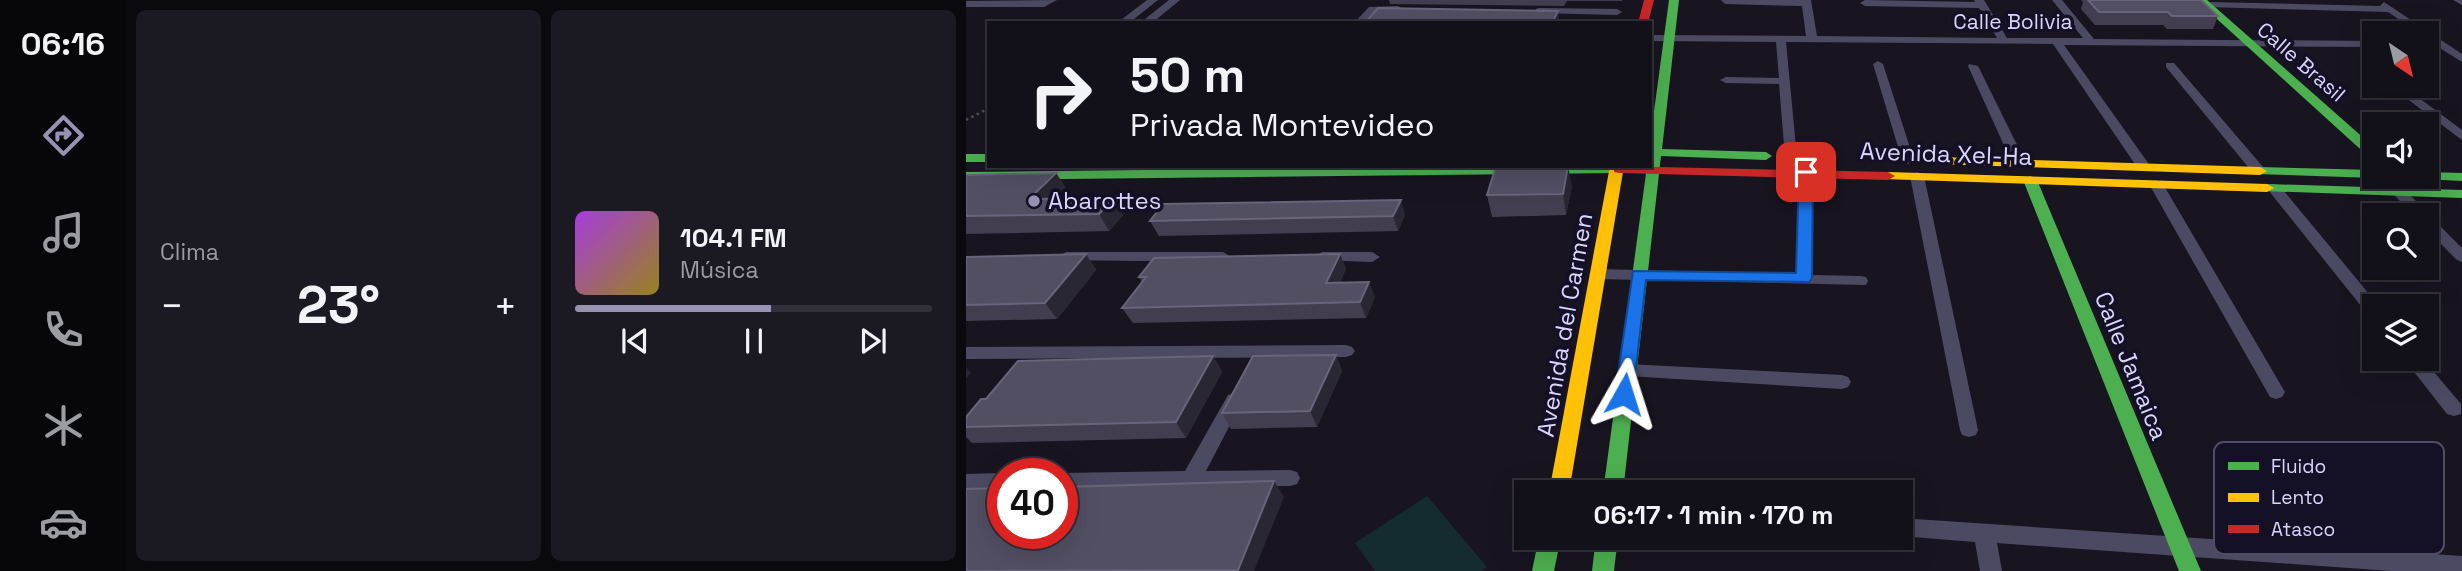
<!DOCTYPE html>
<html lang="es">
<meta charset="utf-8">
<style>
body{margin:0;font-family:"Space Grotesk",sans-serif;background:#1b1922;color:#f1f3f6;height:100vh;display:flex;flex-direction:column;font-size:26px;white-space:nowrap}
*{box-sizing:border-box;margin:0}
p{font-size:23px;color:#9c9da2}
.icon{flex:none;width:38px;height:38px;fill:none;stroke:currentColor;stroke-width:2;stroke-linecap:round;stroke-linejoin:round}
.map{position:relative;flex:1;overflow:hidden}
.side{display:flex;flex-direction:column;gap:10px;padding:10px;background:#0a090e;width:840px}
.side>*{flex:none}
.banner{position:absolute;left:21px;top:21px;width:665px;height:147px;border-radius:0px;box-shadow:0 7px 28px #0002,0 0 0 2px #313038;background:#121019;color:#f1f3f6;overflow:hidden}
.needle{width:46px;rotate:145deg}
.buttons{position:absolute;left:1396px;top:21px;display:grid;gap:14px}
.buttons a{display:grid;place-items:center;width:77px;height:77px;border-radius:0px;background:#121019;box-shadow:0 7px 28px #0002,0 0 0 2px #313038;font-size:35px}
.speed{position:absolute;left:21px;top:458px;display:flex;gap:14px;font-size:35px;font-weight:700;text-align:center}
.speed>*{display:grid;place-content:center;width:91px;height:91px;border-radius:50%;background:#121019;box-shadow:0 7px 28px #0002,0 0 0 2px #313038;line-height:1}
.speed .limit{border:10px solid #d22;background:#fff;color:#111}
.pin{position:absolute;display:grid;place-items:center;width:60px;height:60px;color:#fff;margin:-30px;border-radius:14px;box-shadow:0 4px 10px #0006}
.me{position:absolute;width:77px;margin:-38px;rotate:6deg;stroke-linejoin:round;filter:drop-shadow(0 0 5px #0008)}
.turn{display:flex;align-items:center;gap:24px;height:147px;padding:0 28px;font-size:32px}
.turn .icon{width:91px;height:91px;stroke-width:2.5}
.turn b{display:block;font-size:49px;line-height:60px}
.big{font-size:52px;font-weight:800;line-height:1.1}
.side .widget{flex:1;display:flex;flex-direction:column;justify-content:center;gap:10px;min-width:0;padding:0 24px;border-radius:10px;background:#1b1922}
.song{display:flex;align-items:center;gap:21px}
.cover{width:84px;height:84px;border-radius:10px;background:linear-gradient(135deg,hsl(280 70% 55%),hsl(50 70% 35%))}
.played{height:7px;border-radius:4px;background:linear-gradient(90deg,#9792b1 55%,#313038 55%)}
.keys{display:flex;justify-content:space-around;direction:ltr}
.heat{display:flex;justify-content:space-between;align-items:center;font-size:38px;direction:ltr}
.side .tiles{flex:1;display:grid;gap:10px;grid-template-columns:repeat(2,1fr)}
.trip{position:absolute;left:548px;top:480px;width:399px;height:70px;border-radius:0px;background:#121019;box-shadow:0 7px 28px #0002,0 0 0 2px #313038;font-weight:800;line-height:70px;text-align:center}
main{display:flex;flex:1;min-height:0}
.tabs{display:flex;flex-direction:column;width:126px;justify-content:space-around;align-items:center;background:#07060a;color:#9c9da2}
.tabs .icon{width:49px;height:49px}
.tabs .active{color:#9792b1}
.tabs b{font-size:32px;color:#f1f3f6}
.map>svg:first-child{display:block}
</style>
<main>
<nav class="tabs">
<b>06:16</b>
<svg class="icon active" aria-label="directions" viewBox="0 0 24 24"><path d="M12 3l9 9-9 9-9-9zM9 14v-3h6M13 9l2 2-2 2"/></svg>
<svg class="icon" aria-label="music" viewBox="0 0 24 24"><path d="M9 18V5l10-2v13"/><circle cx="6" cy="18" r="3"/><circle cx="16" cy="16" r="3"/></svg>
<svg class="icon" aria-label="phone" viewBox="0 0 24 24"><path d="M5 4h4l2 5-3 2q2 4 5 5l2-3 5 2v4C11 20 4 13 5 4z"/></svg>
<svg class="icon" aria-label="climate" viewBox="0 0 24 24"><path d="M12 3v18M4 7l16 10M4 17L20 7"/></svg>
<svg class="icon" aria-label="car" viewBox="0 0 24 24"><path d="M5 17H2v-5l4-1 3-4h7l3 4 3 1v5h-3M9 17h6M6 11h13"/><circle cx="7" cy="17" r="2"/><circle cx="17" cy="17" r="2"/></svg>
</nav>
<section class="side">
<div class="tiles">
<div class="widget"><p>Clima</p>
<div class="heat"><a>−</a><b class="big">23°</b><a>+</a></div>
</div>
<div class="widget">
<div class="song"><i class="cover"></i><div><b>104.1 FM</b><p>Música</p></div></div>
<div class="played"></div>
<div class="keys"><svg class="icon" aria-label="previous" viewBox="0 0 24 24"><path d="M18 5L8 12l10 7zM5 5v14"/></svg><svg class="icon" aria-label="pause" viewBox="0 0 24 24"><path d="M8 5v14M16 5v14"/></svg><svg class="icon" aria-label="next" viewBox="0 0 24 24"><path d="M6 5l10 7-10 7zM19 5v14"/></svg></div>
</div>
</div>
</section>
<div class="map">
<svg width="1496" height="571" viewBox="0 0 1496 571">
<rect width="100%" height="100%" fill="#181521"/>
<!-- green -->
<polygon fill="#142c2e" points="461,496 521,567 515,571 409,571 389,543"/>
<g fill="none" stroke-linecap="round" stroke-linejoin="round">
<!-- path -->
<polyline stroke="#465261" stroke-width="2.5" stroke-dasharray="2.5 3.5" stroke-linecap="butt" points="0,120 23,108"/>
<!-- street -->
<g fill="#4c4a62" fill-rule="evenodd">
<polygon points="91,0 78,7 0,7 0,1"/>
<polygon points="181,0 192,0 163,23 151,23"/>
<polygon points="203,0 214,0 186,23 174,23"/>
<polygon points="755,0 845,0 851,36 1031,38 1013,8 899,6 894,3 899,0 1009,2 1008,0 1018,0 1041,38 1117,38 1086,0 1096,0 1128,39 1409,41 1409,47 1098,45 1185,167 1178,171 1173,170 1087,44 820,42 831,157 825,161 819,157 813,84 760,83 754,80 760,77 813,78 810,42 684,41 684,35 840,36 836,6 759,4"/>
<polygon points="1487,0 1496,0 1496,5"/>
<polygon points="1241,2 1414,6 1418,2 1496,54 1496,62 1461,40 1461,33 1453,33 1422,12 1238,7 1238,3"/>
<polygon points="432,6 437,9 435,11 409,12 399,23 388,23 403,7"/>
<polygon points="573,8 651,9 656,12 651,15 570,13 570,9"/>
<polygon points="912,61 917,64 948,160 947,163 942,164 936,160 907,64"/>
<polygon points="1200,63 1208,63 1297,167 1297,173 1287,173 1200,67"/>
<polygon points="1003,64 1012,66 1060,163 1058,166 1048,166 1046,163 1002,66"/>
<polygon points="1424,86 1437,86 1496,130 1496,140"/>
<polygon points="840,168 847,172 846,275 894,276 900,277 902,281 900,285 631,279 623,274 631,269 830,274 833,172"/>
<polygon points="951,172 958,176 1012,430 1010,435 1003,437 996,435 994,430 944,176"/>
<polygon points="1190,180 1197,184 1316,387 1319,392 1316,397 1310,399 1304,397 1183,184"/>
<polygon points="1308,184 1313,185 1413,306 1409,306 1409,317 1403,316 1303,191 1301,188 1303,185"/>
<polygon points="1433,188 1438,189 1461,212 1462,217 1466,218 1496,248 1496,262 1491,260 1461,230 1461,215 1448,215 1428,195 1426,192 1428,189"/>
<polygon points="100,252 257,252 265,257 257,262 95,260 92,257"/>
<polygon points="356,252 406,252 414,257 406,262 351,260 348,257"/>
<polygon points="380,345 386,347 389,351 386,355 380,357 0,359 0,347"/>
<polygon points="1438,359 1457,359 1495,404 1495,414 1488,416 1481,414"/>
<polygon points="661,364 876,375 882,377 885,382 882,387 876,389 661,376 655,375 652,370 655,365"/>
<polygon points="268,393 274,395 277,400 240,471 324,470 331,472 334,478 331,484 324,486 96,489 96,474 91,474 96,473 219,471 262,395"/>
<polygon points="37,473 42,474 37,474 37,489 0,490 0,474"/>
<polygon points="934,518 1496,556 1496,571 1425,571 1031,543 1036,571 1014,571 1009,542 934,536"/>
</g>
<!-- fast -->
<g fill="#4caf50" fill-rule="evenodd">
<polygon points="703,0 713,0 696,149 800,152 806,156 800,160 695,156 657,492 637,492 681,166 684,166 684,141"/>
<polygon points="1230,0 1241,0 1409,148 1409,159 1404,158"/>
<rect x="0" y="154" width="23" height="8"/>
<polygon points="540,166 658,166 660,169 653,173 0,180 0,172"/>
<polygon points="1294,167 1409,170 1409,177 1414,177 1409,178 1289,174 1289,168"/>
<polygon points="1461,172 1496,173 1496,181 1456,179 1455,177 1461,177"/>
<polygon points="1064,176 1071,180 1235,571 1213,571 1057,180"/>
<polygon points="1301,184 1496,190 1496,198 1296,191 1294,188 1296,185"/>
<polygon points="573,537 595,537 588,571 566,571"/>
<polygon points="630,537 652,537 648,571 626,571"/>
</g>
<!-- slow -->
<g fill="#ffc107" fill-rule="evenodd">
<polygon points="974,157 1294,167 1301,171 1294,175 969,164 968,161"/>
<polygon points="644,166 658,166 603,492 583,492"/>
<polygon points="922,172 1301,184 1308,188 1301,192 917,179 917,173"/>
</g>
<!-- jam -->
<g fill="#c62828" fill-rule="evenodd">
<polygon points="678,0 688,0 682,23 672,23"/>
<polygon points="648,166 922,172 929,176 922,180 653,173 648,172"/>
</g>
</g>
<!-- wall -->
<g fill="#423e50">
<polygon points="411,0 656,0 656,1 601,1 598,6 424,4 423,0"/>
<polygon points="1115,0 1235,0 1252,16 1247,29 1201,29 1197,25 1129,25 1115,9 1117,2"/>
<polygon points="90,173 101,190 93,199 157,215 143,231 0,234 0,175"/>
<polygon points="606,186 600,215 526,217 521,195"/>
<polygon points="439,215 432,231 193,236 184,221"/>
<polygon points="120,254 130,270 91,319 0,321 0,257"/>
<polygon points="374,254 380,269 374,282 409,297 400,318 167,323 156,308 176,282 173,277"/>
<polygon points="370,355 376,371 351,427 265,429 256,413"/>
<polygon points="247,356 256,372 220,438 6,443 0,437 0,417 20,399"/>
</g>
<!-- shaded-wall -->
<g fill="#2a2735">
<polygon points="592,11 593,17 590,23 586,23"/>
<polygon points="602,166 606,186 600,215 597,194"/>
<polygon points="90,173 101,190 76,215 63,199"/>
<polygon points="147,198 157,215 143,231 133,214"/>
<polygon points="435,200 439,215 432,231 427,216"/>
<polygon points="120,254 130,270 91,319 79,303"/>
<polygon points="374,254 380,269 366,298 360,283"/>
<polygon points="403,282 409,297 400,318 394,302"/>
<polygon points="370,355 376,371 351,427 344,411"/>
<polygon points="247,356 256,372 220,438 210,422"/>
<polygon points="0,367 5,373 0,378"/>
<polygon points="308,481 318,497 288,571 272,571"/>
</g>
<!-- building -->
<g fill="#524f63" stroke="#68647b" stroke-width="2">
<polygon points="1122,0 1235,0 1252,16 1206,16 1202,12 1133,12"/>
<polygon points="412,8 592,11 586,23 399,23"/>
<polygon points="530,166 602,166 597,194 521,195"/>
<polygon points="90,173 63,199 147,198 133,214 0,216 0,175"/>
<polygon points="435,200 427,216 184,221 197,204"/>
<polygon points="120,254 79,303 0,305 0,257"/>
<polygon points="374,254 360,283 403,282 394,302 156,308 180,277 173,277 188,258"/>
<polygon points="370,355 344,411 256,413 287,356"/>
<polygon points="247,356 210,422 0,427 0,417 15,399 20,399 52,361"/>
<polygon points="308,481 272,570 0,571 0,489 37,488 37,534 96,534 96,487"/>
</g>
<!-- route -->
<polygon fill="#1a73e8" stroke="#114b97" stroke-width="2" points="840,168 847,172 846,278 843,282 680,280 667,394 665,399 652,399 649,394 667,271 830,273 833,172"/>
<!-- markers -->
<circle fill="#9792b1" stroke="#141026" stroke-width="2.5" cx="68" cy="201" r="7"/>
<g text-anchor="middle" stroke-width="7" stroke-linejoin="round" paint-order="stroke">
<!-- far-street labels -->
<g font-size="21" fill="#dbd5fe" stroke="#141026">
<text x="1047" y="29">Calle Bolivia</text>
<text transform="translate(1335 62) rotate(41)" y="7">Calle Brasil</text>
</g>
<!-- street labels -->
<g font-size="24" fill="#dbd5fe" stroke="#141026">
<text transform="translate(980 154) rotate(2)" y="8">Avenida Xel-Ha</text>
<text transform="translate(599 325) rotate(-80)" y="8">Avenida del Carmen</text>
<text transform="translate(1165 366) rotate(68)" y="8">Calle Jamaica</text>
</g>
<!-- poi labels -->
<g font-size="24" fill="#dbd5fe" stroke="#141026" text-anchor="start">
<text x="82" y="209">Abarottes</text>
</g>
</g>
<!-- legend -->
<rect x="1248" y="442" width="230" height="112" rx="10" fill="#141026" stroke="#504b67" stroke-width="2"/>
<rect x="1262" y="462" width="31" height="8" fill="#4caf50"/>
<rect x="1262" y="493" width="31" height="9" fill="#ffc107"/>
<rect x="1262" y="525" width="31" height="8" fill="#c62828"/>
<g font-size="19" fill="#dbd5fe">
<text x="1305" y="473">Fluido</text>
<text x="1305" y="504">Lento</text>
<text x="1305" y="536">Atasco</text>
</g>
</svg>
<div class="buttons">
<a><svg class="needle" viewBox="-14 -14 28 28"><path d="M0-13l5 13h-10z" fill="#e53935"/><path d="M0 13l5-13h-10z" fill="#9c9da2"/></svg></a>
<a><svg class="icon" aria-label="sound" viewBox="0 0 24 24"><path d="M4 9h4l5-4v14l-5-4H4zM17 9q2 3 0 6"/></svg></a>
<a><svg class="icon" aria-label="search" viewBox="0 0 24 24"><circle cx="10" cy="10" r="6"/><path d="M15 15l6 6"/></svg></a>
<a><svg class="icon" aria-label="layers" viewBox="0 0 24 24"><path d="M12 4l9 5-9 5-9-5zM3 14l9 5 9-5"/></svg></a>
</div>
<div class="speed"><div class="limit">40</div></div>
<div class="pin" style="left:840px;top:172px;background:#d93025"><svg class="icon" aria-label="arrive" viewBox="0 0 24 24"><path d="M6 21V4h12l-3 4 3 4H6"/></svg></div>
<svg class="me" style="left:658px;top:394px" viewBox="-20 -20 40 40"><path d="M0-17L14 15 0 8-14 15z" fill="#1a73e8" stroke="#fff" stroke-width="4"/></svg>
<div class="trip">06:17 · 1 min · 170 m</div>
<div class="banner">
<div class="turn"><svg class="icon" aria-label="right" viewBox="0 0 24 24"><path d="M7 20v-9h11M14 6l5 5-5 5"/></svg><div><b>50 m</b>Privada Montevideo</div></div>
</div>
</div>
</main>
